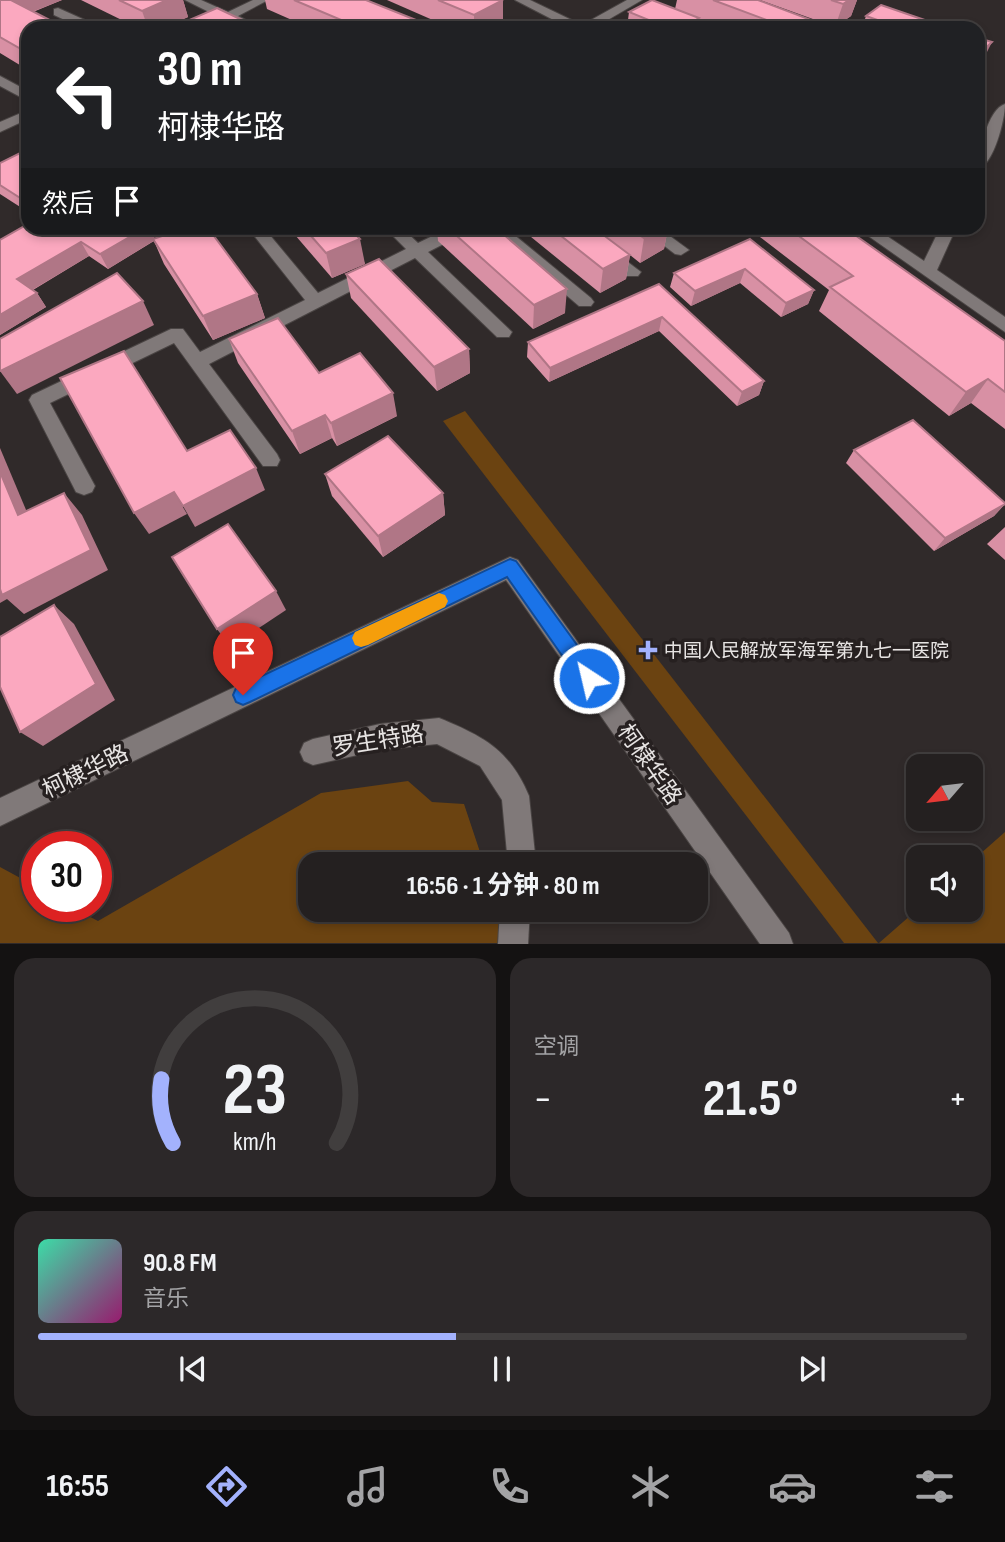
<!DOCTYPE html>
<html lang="zh">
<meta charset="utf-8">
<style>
body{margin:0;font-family:"Sofia Sans Condensed","Noto Sans SC",sans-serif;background:#2c2829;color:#f1f3f6;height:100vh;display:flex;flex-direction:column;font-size:26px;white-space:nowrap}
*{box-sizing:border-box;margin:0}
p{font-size:23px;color:#a3a3a5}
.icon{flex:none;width:38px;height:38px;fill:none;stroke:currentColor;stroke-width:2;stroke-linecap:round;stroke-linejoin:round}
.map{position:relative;height:944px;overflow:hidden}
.drawer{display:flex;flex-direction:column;gap:14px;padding:14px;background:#141212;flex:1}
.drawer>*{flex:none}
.hud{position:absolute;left:21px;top:21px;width:964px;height:214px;border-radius:21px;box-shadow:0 4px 10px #0003,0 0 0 2px #413e3e;background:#202124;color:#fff;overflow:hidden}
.needle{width:46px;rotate:242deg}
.tools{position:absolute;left:906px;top:754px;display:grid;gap:14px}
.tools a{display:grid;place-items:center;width:77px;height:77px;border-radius:14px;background:#242020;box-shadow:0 4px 10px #0003,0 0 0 2px #413e3e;font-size:35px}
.speed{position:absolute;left:21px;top:831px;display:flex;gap:14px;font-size:35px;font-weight:700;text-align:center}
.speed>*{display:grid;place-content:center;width:91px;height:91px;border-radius:50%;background:#242020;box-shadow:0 4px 10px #0003,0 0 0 2px #413e3e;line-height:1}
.speed .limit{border:10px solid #d22;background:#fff;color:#111}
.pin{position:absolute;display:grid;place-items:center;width:60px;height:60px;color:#fff;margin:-72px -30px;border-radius:50% 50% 50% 0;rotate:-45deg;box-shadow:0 0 7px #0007}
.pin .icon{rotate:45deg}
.me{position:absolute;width:77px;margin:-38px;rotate:325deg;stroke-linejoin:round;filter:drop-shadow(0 0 5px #0008)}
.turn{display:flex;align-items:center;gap:24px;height:147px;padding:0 21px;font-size:32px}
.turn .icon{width:91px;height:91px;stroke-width:2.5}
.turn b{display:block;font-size:49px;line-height:60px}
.then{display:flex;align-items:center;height:66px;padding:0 21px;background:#0003;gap:14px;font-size:26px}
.big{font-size:52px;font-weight:700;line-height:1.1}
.drawer .tile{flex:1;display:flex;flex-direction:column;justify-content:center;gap:10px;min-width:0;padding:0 24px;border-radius:21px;background:#2c2829}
.drawer .dial{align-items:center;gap:0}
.dial svg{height:182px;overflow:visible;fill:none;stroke:#413e3e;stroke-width:7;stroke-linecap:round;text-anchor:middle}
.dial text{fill:#f1f3f6;stroke:none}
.song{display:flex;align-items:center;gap:21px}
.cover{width:84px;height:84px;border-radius:10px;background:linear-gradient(135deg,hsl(160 70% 55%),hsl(320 70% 35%))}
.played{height:7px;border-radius:4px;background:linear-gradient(90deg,#a3b2fd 45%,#413e3e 45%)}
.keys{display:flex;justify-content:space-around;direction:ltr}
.heat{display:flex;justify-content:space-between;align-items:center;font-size:38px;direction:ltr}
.drawer .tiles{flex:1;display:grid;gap:14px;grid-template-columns:1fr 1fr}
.tile:last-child{grid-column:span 2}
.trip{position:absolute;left:298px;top:852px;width:410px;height:70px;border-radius:21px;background:#242020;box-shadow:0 4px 10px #0003,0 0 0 2px #413e3e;font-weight:700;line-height:70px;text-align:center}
.menu{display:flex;height:112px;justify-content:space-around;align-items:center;background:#0e0d0d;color:#a3a3a5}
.menu .icon{width:49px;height:49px}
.menu .on{color:#a3b2fd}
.menu b{font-size:32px;color:#f1f3f6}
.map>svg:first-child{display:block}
</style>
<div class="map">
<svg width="1005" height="944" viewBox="0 0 1005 944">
<rect width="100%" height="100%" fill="#302a2a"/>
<!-- green -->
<g fill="#6b4311">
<polygon points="465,411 878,943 844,943 443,421"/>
<polygon points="408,781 432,802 464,804 484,864 310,864 310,910 498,910 501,943 0,943 0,867 37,887 37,906 71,907 98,921 321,793"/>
<polygon points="1005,832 1005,943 879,943 919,908 971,910 971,862"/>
</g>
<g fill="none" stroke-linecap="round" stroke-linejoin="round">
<defs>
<g id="minor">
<polygon points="185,0 201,0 228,12 253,0 268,0 238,16 261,28 245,28 229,21 215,28 199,28 219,17"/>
<polygon points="515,0 530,0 582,25 627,0 642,0 594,28 569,28"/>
<polygon points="58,8 96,25 98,28 82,28 54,15 54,9"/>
<polygon points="0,76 28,91 28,101 0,86"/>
<path d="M1005,104C1005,119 994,164 978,169C978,153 988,109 1005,104Z"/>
<polygon points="28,110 28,119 0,132 0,122"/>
<polygon points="248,228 264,228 318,293 406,249 385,228 402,228 418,243 449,228 469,228 467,232 428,252 512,332 509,337 497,337 415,258 209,364 277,454 280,460 277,466 263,466 174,343 50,403 95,486 92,492 84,495 76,492 29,400 32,395 171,329 183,329 200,352 305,300"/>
<polygon points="488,228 506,228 591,298 594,302 591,306 579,306"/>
<polygon points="565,228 583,228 641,272 638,276 626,276"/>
<polygon points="641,228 659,228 689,250 681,255 675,254"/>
<polygon points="857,228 875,228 924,261 940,228 956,228 937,270 1005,317 1005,332"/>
<polygon points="510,557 518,560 789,933 793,944 760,944 506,580 0,826 0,798"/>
<path d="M439,718C483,736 510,750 529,796L536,864H508L502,800L480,766L437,744L380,750L313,765L304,761L300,752L304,743L313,739L380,724Z"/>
<polygon points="500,910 530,910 528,944 498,944"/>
</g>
</defs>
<!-- minor casing -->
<use href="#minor" stroke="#4a4544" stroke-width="2"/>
<!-- minor -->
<use href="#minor" fill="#807979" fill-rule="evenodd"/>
</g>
<!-- wall -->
<g fill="#d890a4">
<polygon points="0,0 62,0 33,12 28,28 28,70 0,53"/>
<polygon points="81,0 183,0 188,17 163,28 138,28"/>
<polygon points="265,0 366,0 436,28 310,28 267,9"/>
<polygon points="387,0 503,0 503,23 494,28 451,28"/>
<polygon points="677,0 758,0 819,23 817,28 722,28 699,19 698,23 711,28 627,28 629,12 675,9"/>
<polygon points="760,0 857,0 851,16 835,27"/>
<polygon points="866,16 948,28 862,28"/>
<polygon points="28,149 28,212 0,194 0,163"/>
<polygon points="28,228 150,228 155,239 257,294 265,318 213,340 164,264 154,241 108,269 89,256 33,290 37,293 46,307 0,335"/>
<polygon points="289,228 349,228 365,264 332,278"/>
<polygon points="437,228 496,228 565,313 533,329 438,241"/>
<polygon points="520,228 668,228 664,249 640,263 630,255 626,279 600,293"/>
<polygon points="763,228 845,228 1005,341 1005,429 971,403 949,416 819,311 829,290 760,237"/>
<polygon points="750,239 814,290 808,304 781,317 740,283 691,306 670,287 674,273"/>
<polygon points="346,274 469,349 470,373 437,391 351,298"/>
<polygon points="659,284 764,381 759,395 737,406 659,331 549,382 527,357 528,342"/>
<polygon points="229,339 319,373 397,416 337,446 332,438 300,454 238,363"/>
<polygon points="854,450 1005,504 994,516 934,551 846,463"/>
<polygon points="325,474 443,493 445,515 383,557 332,496"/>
<polygon points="1005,527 1005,560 987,544"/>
</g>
<!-- shaded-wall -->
<g fill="#b07686">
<polygon points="11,0 62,0 14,19"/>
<polygon points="167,0 183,0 188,17 163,28 148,28 142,11"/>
<polygon points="503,0 503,23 494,28 474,28 474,15"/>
<polygon points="849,0 857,0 851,16 835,27 843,4"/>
<polygon points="992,42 980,66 978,68 978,55"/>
<polygon points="145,228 150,228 155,240 108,269 100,254"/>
<polygon points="664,228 668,228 664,249 640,263 644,238"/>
<polygon points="360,239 365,264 332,278 326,253"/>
<polygon points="81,242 89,256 27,293 17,279"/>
<polygon points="630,255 626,279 600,293 603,269"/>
<polygon points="745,269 740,283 691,306 695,291"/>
<polygon points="567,289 565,313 533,329 534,305"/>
<polygon points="814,290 808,304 781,317 786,303"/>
<polygon points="37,293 46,307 0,335 0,315"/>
<polygon points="257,294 265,318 213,340 203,316"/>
<polygon points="143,301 154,325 17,394 0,371"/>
<polygon points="662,317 659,331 549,382 550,368"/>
<polygon points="469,349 470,373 437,391 434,367"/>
<polygon points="988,379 971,403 949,416 966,392"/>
<polygon points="764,381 759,395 737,406 742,392"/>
<polygon points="393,393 397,416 337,446 331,423"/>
<polygon points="325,415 332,438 300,454 292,431"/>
<polygon points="0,448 37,536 18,515 0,472"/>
<polygon points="256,468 265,490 195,527 183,506"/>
<polygon points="174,492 187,514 149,534 134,513"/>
<polygon points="64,493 82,515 108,570 24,614 7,599 0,603 0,579"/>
<polygon points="443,493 445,515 383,557 378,536"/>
<polygon points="1005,504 994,516 934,551 945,538"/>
<polygon points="276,591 286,610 230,647 217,629"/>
<polygon points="54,605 74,624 115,700 43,746 20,732"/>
</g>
<!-- building -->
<g fill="#fba8bf" stroke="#b07686" stroke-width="2">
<polygon points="0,0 11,0 65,28 28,28 28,53 0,37"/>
<polygon points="119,0 167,0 142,11"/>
<polygon points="294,0 366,0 436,28 360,28"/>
<polygon points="438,0 503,0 474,15"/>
<polygon points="652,0 699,18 694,21 711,28 668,28 629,12"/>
<polygon points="713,0 758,0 819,23 811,28 788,28"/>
<polygon points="831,0 849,0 843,4"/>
<polygon points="881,5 948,28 900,28 866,16"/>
<polygon points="217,8 259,28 188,28 180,24"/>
<polygon points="551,23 560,28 538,28"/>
<polygon points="978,38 992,42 978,55"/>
<polygon points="28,149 28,203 0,185 0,163"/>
<polygon points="28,224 28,228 145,228 100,254 81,242 17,279 37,293 0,315 0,240"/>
<polygon points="186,228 208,228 257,294 203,316 153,239"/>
<polygon points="304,228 349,228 360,239 326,253"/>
<polygon points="448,228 496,228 567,289 534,305"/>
<polygon points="551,228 594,228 630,255 603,269"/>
<polygon points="629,228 664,228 644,238"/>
<polygon points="788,228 845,228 1005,341 1005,392 988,379 966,392 830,287 853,276"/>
<polygon points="750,239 814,290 786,303 745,269 695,291 674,273"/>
<polygon points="379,259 469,349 434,367 346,274"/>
<polygon points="117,273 143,301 0,371 0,339"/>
<polygon points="659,284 764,381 742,392 662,317 550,368 528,342"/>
<polygon points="278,318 319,373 360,353 393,393 331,423 325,415 292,431 229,339"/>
<polygon points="124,351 187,451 230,430 256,468 183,506 174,492 134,513 60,378"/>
<polygon points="913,420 1005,503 1005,504 945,538 854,450"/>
<polygon points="388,436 443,493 378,536 325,474"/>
<polygon points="0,472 18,515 64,493 91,550 2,595 0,589"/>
<polygon points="228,524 276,591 217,629 172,557"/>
<polygon points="54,605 96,684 20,732 0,687 0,637"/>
</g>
<!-- route -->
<polygon fill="#1a73e8" stroke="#114b97" stroke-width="2" points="510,559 516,561 596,671 598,678 596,684 589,687 582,684 507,577 250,702 243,705 236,702 233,695 236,688"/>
<!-- slow -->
<polygon fill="#f59e0b" points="439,593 445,595 448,601 445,607 368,645 361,647 355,645 352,638 355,632"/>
<!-- markers -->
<path fill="#a3b2fd" stroke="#262020" stroke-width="2.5" d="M644.5 639.5h7v7h7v7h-7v7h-7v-7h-7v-7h7z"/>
<g text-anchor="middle" stroke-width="7" stroke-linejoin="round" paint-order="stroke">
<!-- poi labels -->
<g font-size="19" fill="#e7e4e3" stroke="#262020" text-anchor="start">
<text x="664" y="657">中国人民解放军海军第九七一医院</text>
</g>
<!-- near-street labels -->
<g font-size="23" fill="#e7e4e3" stroke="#262020">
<text transform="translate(378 740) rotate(-9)" y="8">罗生特路</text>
<text transform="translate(650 764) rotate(55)" y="8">柯棣华路</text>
<text transform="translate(85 771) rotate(-26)" y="8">柯棣华路</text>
</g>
</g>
</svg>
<div class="tools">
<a><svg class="needle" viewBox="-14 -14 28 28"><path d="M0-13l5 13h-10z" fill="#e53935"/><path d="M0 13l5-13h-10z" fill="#a3a3a5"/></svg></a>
<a><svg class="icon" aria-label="sound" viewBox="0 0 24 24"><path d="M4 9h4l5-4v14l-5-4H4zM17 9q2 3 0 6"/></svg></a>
</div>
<div class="speed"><div class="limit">30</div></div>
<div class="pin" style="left:243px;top:695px;background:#d93025"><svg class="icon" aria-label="arrive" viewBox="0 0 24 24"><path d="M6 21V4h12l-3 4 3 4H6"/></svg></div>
<svg class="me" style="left:589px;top:678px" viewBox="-20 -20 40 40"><circle r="17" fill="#1a73e8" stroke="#fff" stroke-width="3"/><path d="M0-11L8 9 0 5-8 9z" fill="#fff"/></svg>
<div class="trip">16:56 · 1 分钟 · 80 m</div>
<div class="hud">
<div class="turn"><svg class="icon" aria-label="left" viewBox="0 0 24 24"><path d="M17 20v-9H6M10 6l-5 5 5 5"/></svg><div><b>30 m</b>柯棣华路</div></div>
<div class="then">然后<svg class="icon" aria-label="arrive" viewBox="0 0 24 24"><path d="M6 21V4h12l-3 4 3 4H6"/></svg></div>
</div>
</div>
<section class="drawer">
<div class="tiles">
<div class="tile dial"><svg viewBox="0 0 100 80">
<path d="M14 69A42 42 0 1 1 86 69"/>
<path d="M14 69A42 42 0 0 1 9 41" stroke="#a3b2fd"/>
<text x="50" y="56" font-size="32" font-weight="700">23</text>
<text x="50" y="72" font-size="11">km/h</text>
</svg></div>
<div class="tile"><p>空调</p>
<div class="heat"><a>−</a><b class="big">21.5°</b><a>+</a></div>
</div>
<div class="tile">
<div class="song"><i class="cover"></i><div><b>90.8 FM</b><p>音乐</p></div></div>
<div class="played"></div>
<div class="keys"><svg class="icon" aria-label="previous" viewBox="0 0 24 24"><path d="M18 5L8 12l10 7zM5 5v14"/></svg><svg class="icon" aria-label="pause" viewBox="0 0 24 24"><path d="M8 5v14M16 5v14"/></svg><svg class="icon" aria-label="next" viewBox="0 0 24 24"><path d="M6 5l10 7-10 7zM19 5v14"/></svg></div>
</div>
</div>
</section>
<nav class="menu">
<b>16:55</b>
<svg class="icon on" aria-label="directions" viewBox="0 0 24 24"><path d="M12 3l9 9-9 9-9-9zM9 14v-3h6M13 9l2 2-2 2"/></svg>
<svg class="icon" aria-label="music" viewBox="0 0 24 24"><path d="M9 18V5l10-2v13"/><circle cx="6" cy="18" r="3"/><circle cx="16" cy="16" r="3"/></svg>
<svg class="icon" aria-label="phone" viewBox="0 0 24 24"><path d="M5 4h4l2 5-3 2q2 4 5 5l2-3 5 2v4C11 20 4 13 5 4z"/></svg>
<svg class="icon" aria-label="climate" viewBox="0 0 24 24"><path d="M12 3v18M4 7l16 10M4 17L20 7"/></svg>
<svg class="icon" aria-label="car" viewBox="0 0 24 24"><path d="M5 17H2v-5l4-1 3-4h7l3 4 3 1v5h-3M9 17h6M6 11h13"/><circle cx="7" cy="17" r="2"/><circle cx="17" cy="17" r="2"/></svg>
<svg class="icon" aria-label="filters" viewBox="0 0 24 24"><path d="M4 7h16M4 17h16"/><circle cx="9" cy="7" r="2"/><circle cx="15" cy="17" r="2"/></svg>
</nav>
